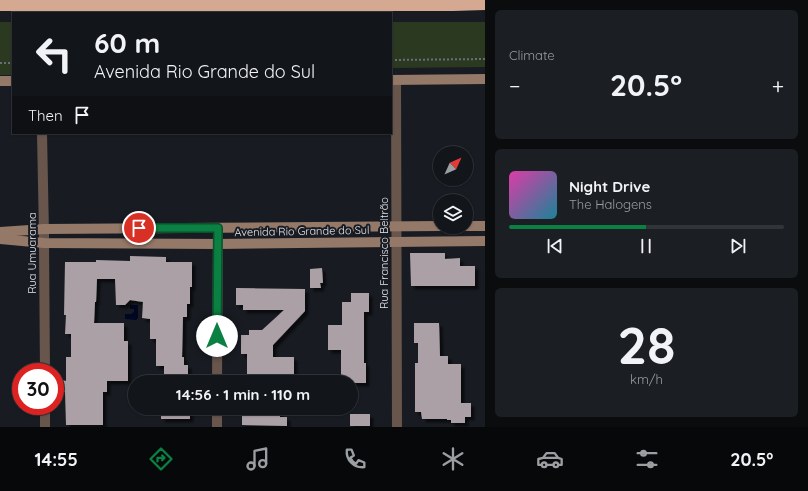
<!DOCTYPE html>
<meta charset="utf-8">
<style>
body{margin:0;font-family:Quicksand,sans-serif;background:#1b1e23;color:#f1f3f6;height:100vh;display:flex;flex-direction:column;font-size:15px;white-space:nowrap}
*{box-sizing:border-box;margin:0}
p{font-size:13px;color:#9c9fa2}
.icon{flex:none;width:22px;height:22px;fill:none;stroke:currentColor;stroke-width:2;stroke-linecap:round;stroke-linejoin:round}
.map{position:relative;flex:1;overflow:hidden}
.drawer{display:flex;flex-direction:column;gap:10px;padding:10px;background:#0a0c0e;width:323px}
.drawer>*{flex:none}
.guide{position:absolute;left:12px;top:12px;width:380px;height:122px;border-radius:0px;box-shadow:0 1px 3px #0004,0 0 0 1px #313439;background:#12151a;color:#f1f3f6;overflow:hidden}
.needle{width:26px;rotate:45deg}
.controls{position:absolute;left:433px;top:146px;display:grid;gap:8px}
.controls a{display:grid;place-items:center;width:40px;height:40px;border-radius:50%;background:#12151a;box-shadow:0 1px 3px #0004,0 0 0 1px #313439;font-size:20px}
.speed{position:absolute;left:12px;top:363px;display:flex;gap:8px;font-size:20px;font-weight:700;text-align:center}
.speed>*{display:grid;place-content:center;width:52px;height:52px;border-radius:50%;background:#12151a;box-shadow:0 1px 3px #0004,0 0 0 1px #313439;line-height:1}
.speed .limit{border:6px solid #d22;background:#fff;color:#111}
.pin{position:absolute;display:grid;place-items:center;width:34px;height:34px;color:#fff;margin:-17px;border:2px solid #fff;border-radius:50%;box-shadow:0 1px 4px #0007}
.me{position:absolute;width:44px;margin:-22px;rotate:0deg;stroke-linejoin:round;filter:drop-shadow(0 0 3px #0008)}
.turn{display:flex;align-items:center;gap:14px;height:84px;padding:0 16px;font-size:18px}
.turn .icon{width:52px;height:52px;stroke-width:2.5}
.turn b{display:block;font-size:28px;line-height:34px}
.then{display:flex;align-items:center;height:38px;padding:0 16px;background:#0003;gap:8px;font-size:15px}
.big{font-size:30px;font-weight:700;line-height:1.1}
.drawer .card{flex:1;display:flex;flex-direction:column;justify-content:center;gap:6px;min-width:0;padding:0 14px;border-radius:6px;background:#1b1e23}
.drawer .dial{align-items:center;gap:0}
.dial b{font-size:52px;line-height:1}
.song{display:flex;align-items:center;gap:12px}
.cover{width:48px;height:48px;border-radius:6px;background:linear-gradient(135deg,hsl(320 70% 55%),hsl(190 70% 35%))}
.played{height:4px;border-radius:2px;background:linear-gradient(90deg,#0b8043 50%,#313439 50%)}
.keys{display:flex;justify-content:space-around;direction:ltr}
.heat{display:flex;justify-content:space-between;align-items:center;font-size:22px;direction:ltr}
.trip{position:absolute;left:128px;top:375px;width:230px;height:40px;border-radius:20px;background:#12151a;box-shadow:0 1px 3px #0004,0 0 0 1px #313439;font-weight:700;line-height:40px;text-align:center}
.menu{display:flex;height:64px;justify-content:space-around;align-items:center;background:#07080a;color:#9c9fa2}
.menu .icon{width:28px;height:28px}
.menu .current{color:#0b8043}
.menu b{font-size:18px;color:#f1f3f6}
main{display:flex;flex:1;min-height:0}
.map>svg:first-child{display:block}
</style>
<main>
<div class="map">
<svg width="485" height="427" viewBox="0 0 485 427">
<defs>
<filter id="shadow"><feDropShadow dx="3.5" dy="3.5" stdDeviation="1" flood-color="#0009"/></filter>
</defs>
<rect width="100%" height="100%" fill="#181c22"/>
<!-- green -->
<g fill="#2c3921">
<rect x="0" y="22" width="13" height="53"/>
<polygon points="391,22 485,22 485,67 391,68"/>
</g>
<!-- water -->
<polygon fill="#010622" points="130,305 138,305 138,318 136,320 125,319 125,314 131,314 134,312 134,309 130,309"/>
<!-- building -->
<g fill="#aaa0a6" filter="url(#shadow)">
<polygon points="410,253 445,253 445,259 460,258 460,266 475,266 475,286 411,286"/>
<polygon points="130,256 166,257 166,262 192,262 192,287 190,287 190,304 187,304 187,317 183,317 182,357 184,357 184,365 188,365 188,382 166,382 166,379 164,379 164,366 156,366 156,339 150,339 150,319 142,318 143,302 130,300 125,305 116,305 115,279 97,279 96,302 95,302 94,323 124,323 124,341 128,341 128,381 107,381 107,392 103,392 103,425 66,425 65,392 62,392 62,380 66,381 66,357 71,357 71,334 65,334 66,315 64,315 65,262 96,262 96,260 130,261"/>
<polygon points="322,268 323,283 320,283 321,288 310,288 310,269"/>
<polygon points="236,288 305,289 305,311 273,345 273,357 294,357 294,379 277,378 277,381 247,381 247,354 241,354 241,335 249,335 249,330 262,330 284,310 243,310 243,305 236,305"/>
<polygon points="351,293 369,293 369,312 364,312 364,363 366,363 366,383 351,383 351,382 341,382 341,350 328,350 328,325 342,325 342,302 351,302"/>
<polygon points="414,323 439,323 440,356 448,356 448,364 461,364 461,403 471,403 471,417 465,417 465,423 451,423 451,420 447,420 447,419 422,419 421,412 415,412 415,363 418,363 418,343 414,343"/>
<rect x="161" y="408" width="29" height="11"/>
<polygon points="247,409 280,410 280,417 287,417 287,426 242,425 242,415 247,415"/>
<rect x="350" y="414" width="20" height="12"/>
</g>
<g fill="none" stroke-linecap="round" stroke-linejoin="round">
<!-- path -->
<g stroke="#6a6d73" stroke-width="2" stroke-dasharray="2 2" stroke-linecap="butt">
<polyline points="391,60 485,59"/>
<polyline points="0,63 13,63"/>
</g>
<!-- street -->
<g stroke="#68564d" stroke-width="10">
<polyline points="396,80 397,427"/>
<polyline points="42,133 44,235 44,243 45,372"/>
<polyline points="217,382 218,228"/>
<polyline points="45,406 45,427"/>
<polyline points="217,427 217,408"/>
</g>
<!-- secondary -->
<g stroke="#947868" stroke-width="10">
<polyline points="391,80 485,79"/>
<polyline points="0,81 13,81"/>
<polyline points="466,226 485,226"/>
<polyline points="0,232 44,229 440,226"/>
<polyline points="0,239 44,243 218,244 485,241"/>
</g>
<!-- highway -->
<polyline stroke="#d5a991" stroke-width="12" points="0,5 453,5 485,4"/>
</g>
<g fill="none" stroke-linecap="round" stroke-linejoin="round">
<defs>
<polyline id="route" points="139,228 218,228 217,336"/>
</defs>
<!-- route casing -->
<use href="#route" stroke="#07532c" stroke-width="10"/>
<!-- route -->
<use href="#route" stroke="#0b8043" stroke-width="7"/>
</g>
<g text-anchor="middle" stroke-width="4" stroke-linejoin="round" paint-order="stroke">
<!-- street labels -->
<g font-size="11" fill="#e2e5ea" stroke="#181c22">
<text transform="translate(302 231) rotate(-1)" y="4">Avenida Rio Grande do Sul</text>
<text transform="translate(32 253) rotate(-90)" y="4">Rua Umuarama</text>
<text transform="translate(384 253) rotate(-90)" y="4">Rua Francisco Beltrão</text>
</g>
</g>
</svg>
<div class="controls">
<a><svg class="needle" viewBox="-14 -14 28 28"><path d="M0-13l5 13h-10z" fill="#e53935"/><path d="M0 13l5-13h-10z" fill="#9c9fa2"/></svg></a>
<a><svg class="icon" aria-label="layers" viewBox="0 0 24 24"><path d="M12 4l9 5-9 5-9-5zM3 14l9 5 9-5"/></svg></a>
</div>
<div class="speed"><div class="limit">30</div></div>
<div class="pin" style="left:139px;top:228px;background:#d93025"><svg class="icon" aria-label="arrive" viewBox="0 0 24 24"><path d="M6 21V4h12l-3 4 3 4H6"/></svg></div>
<svg class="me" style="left:217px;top:336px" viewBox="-20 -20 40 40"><circle r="19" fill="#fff"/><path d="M0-13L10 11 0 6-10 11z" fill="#0b8043"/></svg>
<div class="trip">14:56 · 1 min · 110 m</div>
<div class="guide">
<div class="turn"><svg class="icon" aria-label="left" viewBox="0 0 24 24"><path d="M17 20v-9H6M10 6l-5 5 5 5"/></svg><div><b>60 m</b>Avenida Rio Grande do Sul</div></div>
<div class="then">Then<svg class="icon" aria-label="arrive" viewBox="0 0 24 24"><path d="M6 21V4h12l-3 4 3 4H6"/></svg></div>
</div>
</div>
<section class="drawer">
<div class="card"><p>Climate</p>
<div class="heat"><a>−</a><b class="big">20.5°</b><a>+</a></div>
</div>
<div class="card">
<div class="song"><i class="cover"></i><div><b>Night Drive</b><p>The Halogens</p></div></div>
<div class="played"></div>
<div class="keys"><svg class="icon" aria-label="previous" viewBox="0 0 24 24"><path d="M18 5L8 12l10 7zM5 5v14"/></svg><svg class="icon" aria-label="pause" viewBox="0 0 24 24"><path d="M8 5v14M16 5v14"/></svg><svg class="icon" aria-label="next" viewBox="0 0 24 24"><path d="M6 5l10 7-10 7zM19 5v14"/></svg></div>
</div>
<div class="card dial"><b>28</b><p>km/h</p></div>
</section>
</main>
<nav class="menu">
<b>14:55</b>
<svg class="icon current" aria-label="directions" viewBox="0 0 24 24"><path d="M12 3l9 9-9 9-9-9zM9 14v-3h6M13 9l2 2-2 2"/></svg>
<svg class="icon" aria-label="music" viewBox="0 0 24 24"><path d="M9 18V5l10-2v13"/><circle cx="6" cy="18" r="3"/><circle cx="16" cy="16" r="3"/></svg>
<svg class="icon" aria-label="phone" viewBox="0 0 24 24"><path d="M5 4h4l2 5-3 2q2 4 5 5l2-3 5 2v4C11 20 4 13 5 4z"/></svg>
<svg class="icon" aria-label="climate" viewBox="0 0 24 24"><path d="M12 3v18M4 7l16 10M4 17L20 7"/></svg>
<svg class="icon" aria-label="car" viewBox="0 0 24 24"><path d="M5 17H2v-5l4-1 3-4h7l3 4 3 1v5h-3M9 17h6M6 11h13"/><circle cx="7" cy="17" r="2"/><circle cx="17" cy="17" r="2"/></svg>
<svg class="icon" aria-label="filters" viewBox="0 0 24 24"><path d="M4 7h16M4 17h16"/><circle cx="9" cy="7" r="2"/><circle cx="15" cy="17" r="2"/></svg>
<b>20.5°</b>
</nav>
